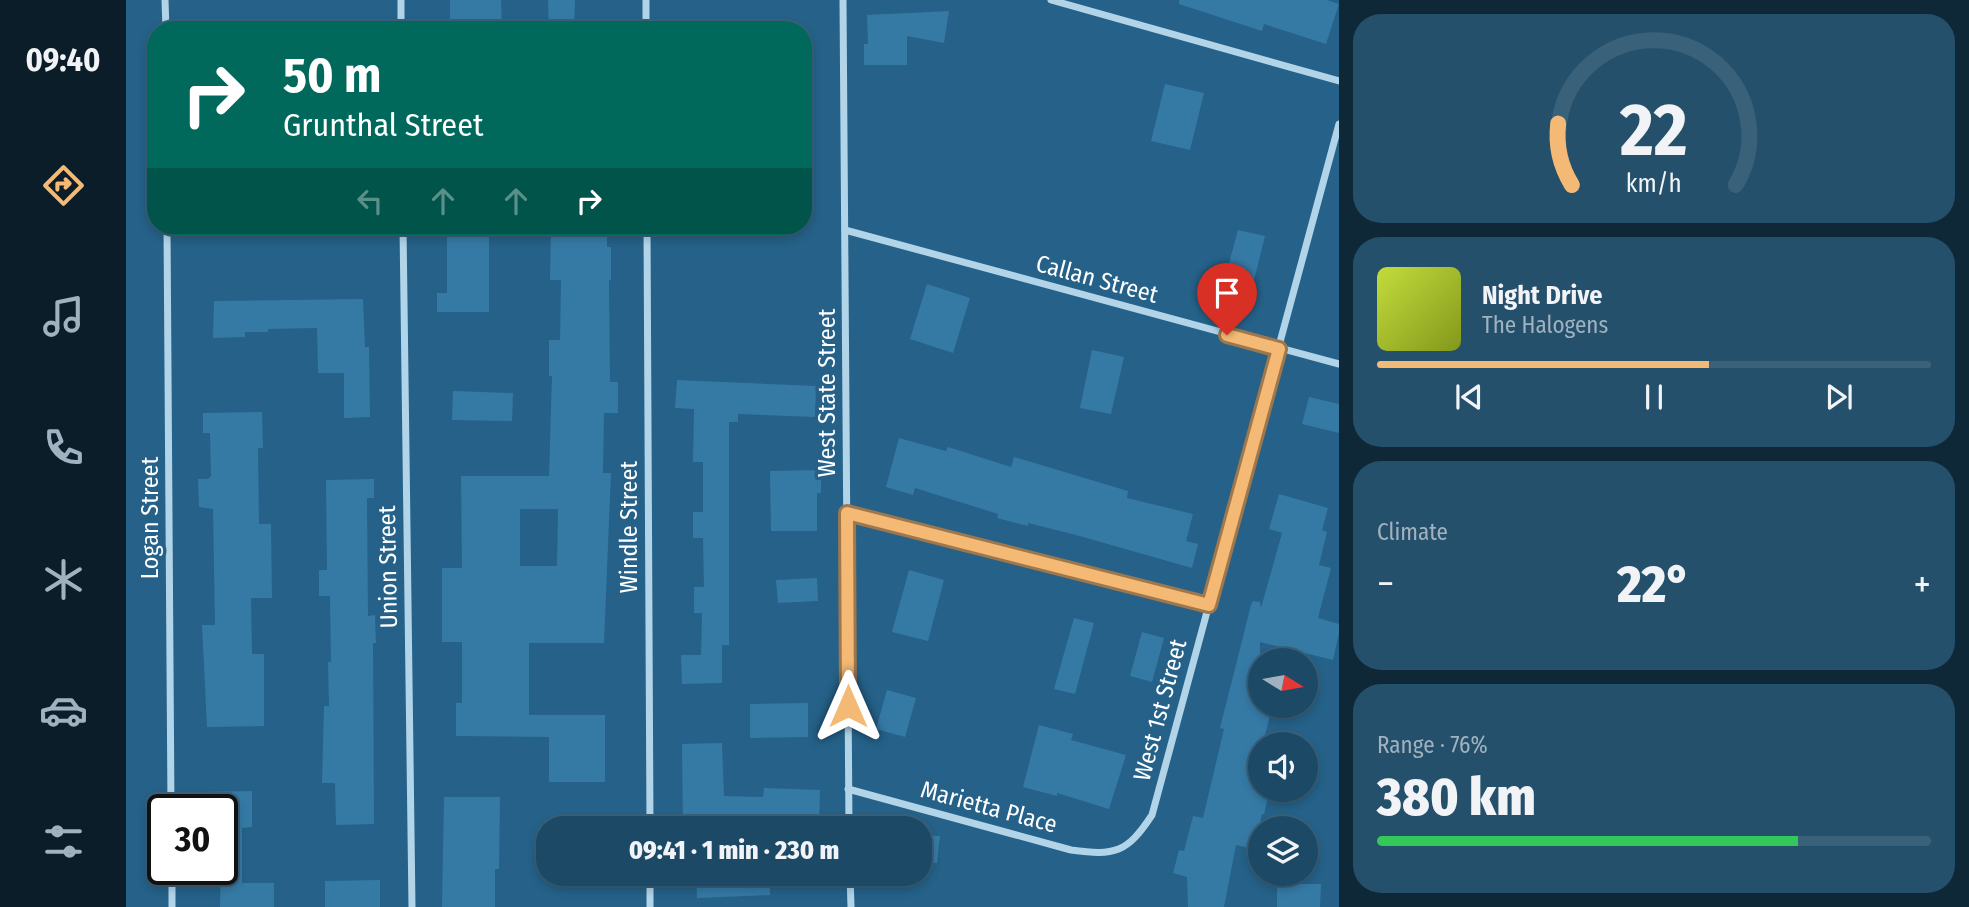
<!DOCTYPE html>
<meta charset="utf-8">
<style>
body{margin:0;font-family:"Fira Sans Condensed",sans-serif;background:#25506c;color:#f1f3f6;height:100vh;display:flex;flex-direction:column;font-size:26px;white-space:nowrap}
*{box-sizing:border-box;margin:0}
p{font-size:23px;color:#a0b2bf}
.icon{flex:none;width:38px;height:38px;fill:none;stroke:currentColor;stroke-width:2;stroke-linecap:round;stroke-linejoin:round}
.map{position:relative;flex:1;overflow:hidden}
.side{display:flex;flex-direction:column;gap:14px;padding:14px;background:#0f2838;width:630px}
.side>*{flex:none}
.banner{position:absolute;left:21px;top:21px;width:665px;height:214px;border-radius:28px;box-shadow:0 4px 10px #0003,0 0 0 2px #3a617a;background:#00695c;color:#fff;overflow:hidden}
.needle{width:46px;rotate:101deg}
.tools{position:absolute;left:1122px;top:648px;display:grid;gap:14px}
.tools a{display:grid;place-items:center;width:70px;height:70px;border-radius:50%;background:#1c4966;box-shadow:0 4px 10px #0003,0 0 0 2px #3a617a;font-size:35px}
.speed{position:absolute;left:21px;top:794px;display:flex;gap:14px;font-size:35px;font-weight:700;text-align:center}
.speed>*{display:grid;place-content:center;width:91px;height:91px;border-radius:50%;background:#1c4966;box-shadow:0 4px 10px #0003,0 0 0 2px #3a617a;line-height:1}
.speed .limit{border:4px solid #111;border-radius:10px;background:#fff;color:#111}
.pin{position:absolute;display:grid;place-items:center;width:60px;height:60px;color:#fff;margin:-72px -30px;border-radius:50% 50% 50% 0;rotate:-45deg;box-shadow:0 0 7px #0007}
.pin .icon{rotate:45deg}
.me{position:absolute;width:77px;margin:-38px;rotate:0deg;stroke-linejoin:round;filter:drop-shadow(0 0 5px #0008)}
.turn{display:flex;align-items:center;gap:24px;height:147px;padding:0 21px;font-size:32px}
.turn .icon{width:91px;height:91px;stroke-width:2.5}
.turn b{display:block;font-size:49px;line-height:60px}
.lanes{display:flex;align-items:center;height:66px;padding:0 21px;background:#0003;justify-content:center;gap:35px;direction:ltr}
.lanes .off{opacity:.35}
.big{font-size:52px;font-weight:800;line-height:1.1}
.side .tile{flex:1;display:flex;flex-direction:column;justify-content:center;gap:10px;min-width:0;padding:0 24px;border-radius:28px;background:#25506c}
.side .dial{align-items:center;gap:0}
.dial svg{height:182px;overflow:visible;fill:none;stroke:#3a617a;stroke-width:7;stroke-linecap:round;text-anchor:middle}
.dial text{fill:#f1f3f6;stroke:none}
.song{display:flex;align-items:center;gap:21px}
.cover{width:84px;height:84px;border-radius:10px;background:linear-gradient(135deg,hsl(70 70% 55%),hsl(70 70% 35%))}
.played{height:7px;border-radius:4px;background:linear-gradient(90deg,#f3b975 60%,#3a617a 60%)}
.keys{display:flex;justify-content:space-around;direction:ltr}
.heat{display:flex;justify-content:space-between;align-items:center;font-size:38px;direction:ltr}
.charge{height:10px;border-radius:5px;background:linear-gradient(90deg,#34c759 76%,#3a617a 0)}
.trip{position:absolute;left:410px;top:816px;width:396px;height:70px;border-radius:28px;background:#1c4966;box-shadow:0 4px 10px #0003,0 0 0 2px #3a617a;font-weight:800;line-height:70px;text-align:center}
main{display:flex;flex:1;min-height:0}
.tab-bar{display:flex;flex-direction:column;width:126px;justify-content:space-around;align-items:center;background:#0b1d29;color:#a0b2bf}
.tab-bar .icon{width:49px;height:49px}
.tab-bar .current{color:#f3b975}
.tab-bar b{font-size:32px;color:#f1f3f6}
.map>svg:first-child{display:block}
</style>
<main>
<nav class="tab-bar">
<b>09:40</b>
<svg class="icon current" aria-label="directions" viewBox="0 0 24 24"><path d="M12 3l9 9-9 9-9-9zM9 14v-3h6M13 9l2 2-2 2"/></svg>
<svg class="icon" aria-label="music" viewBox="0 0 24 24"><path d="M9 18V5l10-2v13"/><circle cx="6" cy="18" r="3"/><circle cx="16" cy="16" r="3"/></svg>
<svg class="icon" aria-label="phone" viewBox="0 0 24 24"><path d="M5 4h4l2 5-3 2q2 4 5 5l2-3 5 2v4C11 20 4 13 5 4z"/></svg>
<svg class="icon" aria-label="climate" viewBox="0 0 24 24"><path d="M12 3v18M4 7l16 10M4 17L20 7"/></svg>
<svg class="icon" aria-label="car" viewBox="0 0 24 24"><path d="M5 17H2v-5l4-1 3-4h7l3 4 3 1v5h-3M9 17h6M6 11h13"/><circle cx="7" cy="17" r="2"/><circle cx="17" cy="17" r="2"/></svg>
<svg class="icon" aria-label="filters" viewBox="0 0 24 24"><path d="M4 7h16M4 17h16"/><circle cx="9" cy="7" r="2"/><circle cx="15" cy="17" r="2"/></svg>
</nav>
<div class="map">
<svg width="1213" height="907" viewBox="0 0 1213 907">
<rect width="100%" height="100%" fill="#256188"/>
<!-- building -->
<g fill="#357aa5" fill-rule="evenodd">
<polygon points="324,0 375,0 376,30 324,30"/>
<polygon points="422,0 449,0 448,30 423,30"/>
<polygon points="1053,0 1201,0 1213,4 1200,44 1138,24 1136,31 1053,4"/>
<polygon points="823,11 818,43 781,36 781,65 738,65 738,44 742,44 741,15"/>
<polygon points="1039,84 1078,93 1064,150 1025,141"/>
<polygon points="321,226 363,226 363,312 311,312 311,293 321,293"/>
<path d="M425,226H481V247H485V280H483L484,382H492V413H478L477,473H485L478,643H403V715H479V782H423V737L330,736V703H336V642H316V568H336L335,476H423L426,376H423V340H434L435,280H424ZM394,509H432L431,566H394Z"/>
<polygon points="1112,230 1139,236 1125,292 1097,285"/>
<polygon points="801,284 844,298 827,353 784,339"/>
<polygon points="237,299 239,347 243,347 244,417 218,418 218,373 192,373 191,328 142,329 142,332 119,332 119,337 87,338 88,301"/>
<polygon points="966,350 998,357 985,414 954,408"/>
<polygon points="551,380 690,386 689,417 612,414 612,422 603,422 603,645 596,645 596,683 556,684 555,655 575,655 576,613 568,613 568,587 578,587 577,538 567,538 567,512 577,512 577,462 567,462 568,409 549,408"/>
<polygon points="327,391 387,393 386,421 326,420"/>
<polygon points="1183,397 1213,404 1213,433 1176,424"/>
<polygon points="136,412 137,448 132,448 133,524 145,524 146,598 125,598 126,654 138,654 138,726 81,727 76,625 89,625 87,509 73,507 72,479 82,479 85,476 84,433 77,433 77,413"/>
<polygon points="773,438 820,451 822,447 885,467 888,457 1002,491 1001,498 1067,514 1060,541 1072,544 1066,568 950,535 902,523 902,526 871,518 872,514 789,488 787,495 760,487"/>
<polygon points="695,470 695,493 691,493 691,531 645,531 644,471"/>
<polygon points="248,479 248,498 241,498 241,501 242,616 249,615 250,643 247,643 248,824 210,825 209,783 196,783 198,706 203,706 202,662 205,662 204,596 193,596 193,570 201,570 200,480"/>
<polygon points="1153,494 1202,508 1196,530 1201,532 1193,565 1205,568 1192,618 1213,624 1213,633 1207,660 1134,642 1134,708 1145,711 1137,744 1134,744 1126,789 1143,793 1138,814 1136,814 1128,849 1110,845 1098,907 1062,907 1061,877 1047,873 1053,850 1058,851 1067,816 1077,818 1098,729 1094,728 1125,605 1127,601 1134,602 1135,608 1156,533 1143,529"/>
<polygon points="783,570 818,580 802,641 766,632"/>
<polygon points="691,578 692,601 652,603 650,580"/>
<polygon points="948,618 968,623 949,694 928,689"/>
<polygon points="1016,632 1038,638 1026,682 1004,676"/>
<polygon points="761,690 790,698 779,737 750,729"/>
<polygon points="682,703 682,737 624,738 624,704"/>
<polygon points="913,725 947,734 945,740 1000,755 983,809 931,793 931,796 897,787"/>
<polygon points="596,743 598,796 637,797 638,788 694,790 693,827 642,825 642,823 596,825 596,828 557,828 556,744"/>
<polygon points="126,791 126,827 116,828 116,883 148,883 148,907 94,907 96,810 75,810 75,792"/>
<polygon points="318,797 374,797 373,869 369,869 369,907 316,907"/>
<polygon points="793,835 814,836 811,863 793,862"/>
<polygon points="570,873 643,873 644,895 571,898"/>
<polygon points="254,880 254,907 199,907 199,881"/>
<polygon points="1151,884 1195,884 1194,907 1151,907"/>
</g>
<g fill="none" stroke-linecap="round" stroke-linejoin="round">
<!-- street -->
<g stroke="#b1d4e9" stroke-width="7">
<polyline points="39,0 40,30"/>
<polyline points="275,0 275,30"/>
<polyline points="520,0 520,30"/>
<polyline points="717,0 723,828"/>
<polyline points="925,0 1213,81"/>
<polyline points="41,226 45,810"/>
<polyline points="277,226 286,907"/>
<polyline points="521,226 524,828"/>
<polyline points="719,230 1213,364"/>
<polyline points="721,513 1083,605"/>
<path d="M722,789L945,850C989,856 1001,853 1026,815L1213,124"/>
<polyline points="46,870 46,907"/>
<polyline points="524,873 524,907"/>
<polyline points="724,873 725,907"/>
</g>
</g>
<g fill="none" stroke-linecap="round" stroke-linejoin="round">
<defs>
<polyline id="route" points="722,706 721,513 1083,605 1153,349 1101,335"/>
</defs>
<!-- route casing -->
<use href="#route" stroke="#9e784c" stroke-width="18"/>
<!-- route -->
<use href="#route" stroke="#f3b975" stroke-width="12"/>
</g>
<g text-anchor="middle" stroke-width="7" stroke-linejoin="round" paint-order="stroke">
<!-- street labels -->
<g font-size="24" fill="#fff" stroke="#256188">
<text transform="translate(971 279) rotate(15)" y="8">Callan Street</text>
<text transform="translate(701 393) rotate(-90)" y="8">West State Street</text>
<text transform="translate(24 518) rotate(-90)" y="8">Logan Street</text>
<text transform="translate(503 527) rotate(-90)" y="8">Windle Street</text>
<text transform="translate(262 567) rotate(-91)" y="8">Union Street</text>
<text transform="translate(1034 710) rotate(-75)" y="8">West 1st Street</text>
<text transform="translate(863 807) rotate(15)" y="8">Marietta Place</text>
</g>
</g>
</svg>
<div class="tools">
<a><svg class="needle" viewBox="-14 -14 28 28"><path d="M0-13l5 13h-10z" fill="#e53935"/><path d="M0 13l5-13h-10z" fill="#a0b2bf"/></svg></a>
<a><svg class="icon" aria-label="sound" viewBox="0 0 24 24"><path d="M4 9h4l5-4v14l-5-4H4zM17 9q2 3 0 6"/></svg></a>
<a><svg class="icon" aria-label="layers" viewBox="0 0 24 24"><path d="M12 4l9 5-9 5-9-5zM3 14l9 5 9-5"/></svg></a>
</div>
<div class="speed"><div class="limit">30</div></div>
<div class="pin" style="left:1101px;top:335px;background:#d93025"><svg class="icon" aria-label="arrive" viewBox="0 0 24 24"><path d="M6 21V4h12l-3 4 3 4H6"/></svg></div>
<svg class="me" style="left:722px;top:706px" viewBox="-20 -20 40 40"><path d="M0-17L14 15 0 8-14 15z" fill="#f3b975" stroke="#fff" stroke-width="4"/></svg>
<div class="trip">09:41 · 1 min · 230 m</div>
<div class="banner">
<div class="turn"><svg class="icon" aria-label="right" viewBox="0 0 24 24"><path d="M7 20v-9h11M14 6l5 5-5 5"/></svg><div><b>50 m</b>Grunthal Street</div></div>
<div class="lanes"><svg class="icon off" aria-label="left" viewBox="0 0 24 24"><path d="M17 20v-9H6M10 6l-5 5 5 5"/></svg><svg class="icon off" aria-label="ahead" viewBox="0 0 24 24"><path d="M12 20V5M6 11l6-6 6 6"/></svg><svg class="icon off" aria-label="ahead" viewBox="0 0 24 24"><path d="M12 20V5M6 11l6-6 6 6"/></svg><svg class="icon" aria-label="right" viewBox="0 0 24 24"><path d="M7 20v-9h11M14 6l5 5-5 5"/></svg></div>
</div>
</div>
<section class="side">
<div class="tile dial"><svg viewBox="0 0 100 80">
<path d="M14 69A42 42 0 1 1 86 69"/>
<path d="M14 69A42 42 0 0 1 8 42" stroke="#f3b975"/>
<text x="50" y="56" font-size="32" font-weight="700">22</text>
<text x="50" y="72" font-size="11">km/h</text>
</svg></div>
<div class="tile">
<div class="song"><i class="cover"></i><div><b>Night Drive</b><p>The Halogens</p></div></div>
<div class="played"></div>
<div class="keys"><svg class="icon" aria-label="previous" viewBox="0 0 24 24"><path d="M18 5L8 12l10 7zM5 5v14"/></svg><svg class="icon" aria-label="pause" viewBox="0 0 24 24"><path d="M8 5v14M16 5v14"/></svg><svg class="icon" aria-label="next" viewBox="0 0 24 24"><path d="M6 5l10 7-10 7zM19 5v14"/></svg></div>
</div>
<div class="tile"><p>Climate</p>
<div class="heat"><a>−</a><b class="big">22°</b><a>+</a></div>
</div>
<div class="tile"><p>Range · 76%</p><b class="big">380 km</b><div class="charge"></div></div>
</section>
</main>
